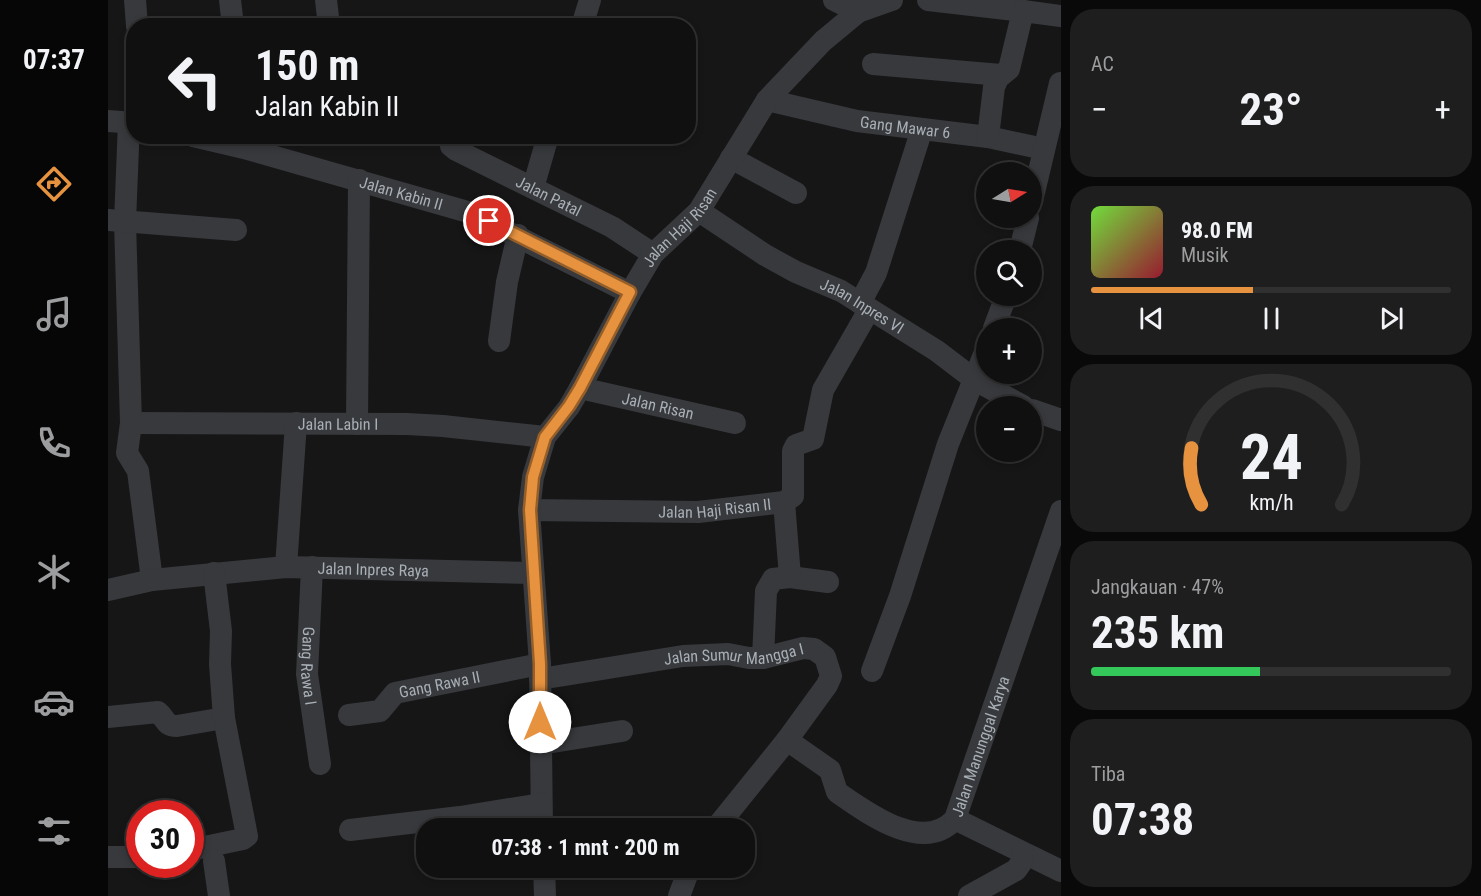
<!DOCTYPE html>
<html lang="id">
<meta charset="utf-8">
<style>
body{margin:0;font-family:"Roboto Condensed",sans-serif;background:#1e1e1f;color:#f1f3f6;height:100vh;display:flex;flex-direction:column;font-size:22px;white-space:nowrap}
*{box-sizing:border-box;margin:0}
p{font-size:20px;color:#9c9d9f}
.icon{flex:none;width:33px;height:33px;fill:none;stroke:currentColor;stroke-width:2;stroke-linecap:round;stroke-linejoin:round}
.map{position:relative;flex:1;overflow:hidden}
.details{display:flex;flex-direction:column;gap:9px;padding:9px;background:#090909;width:420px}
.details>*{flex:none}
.guide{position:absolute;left:18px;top:18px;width:570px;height:126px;border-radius:24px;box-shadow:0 3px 9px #0003,0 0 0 2px #303031;background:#101011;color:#f1f3f6;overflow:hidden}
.needle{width:39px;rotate:79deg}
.buttons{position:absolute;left:868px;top:162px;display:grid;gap:12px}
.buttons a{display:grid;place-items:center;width:66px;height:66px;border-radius:50%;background:#101011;box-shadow:0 3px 9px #0003,0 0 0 2px #303031;font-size:30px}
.speed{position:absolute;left:18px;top:800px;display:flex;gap:12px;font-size:30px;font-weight:700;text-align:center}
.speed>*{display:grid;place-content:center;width:78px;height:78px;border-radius:50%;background:#101011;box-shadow:0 3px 9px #0003,0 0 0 2px #303031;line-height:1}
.speed .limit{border:9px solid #d22;background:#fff;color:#111}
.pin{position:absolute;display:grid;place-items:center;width:51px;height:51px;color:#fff;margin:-26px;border:3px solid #fff;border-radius:50%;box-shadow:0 2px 6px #0007}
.me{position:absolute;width:66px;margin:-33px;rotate:0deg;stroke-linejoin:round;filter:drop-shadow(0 0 4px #0008)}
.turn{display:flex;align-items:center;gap:21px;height:126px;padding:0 30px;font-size:27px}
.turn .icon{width:78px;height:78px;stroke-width:2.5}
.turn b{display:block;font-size:42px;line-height:51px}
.big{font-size:45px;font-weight:700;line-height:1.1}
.details .card{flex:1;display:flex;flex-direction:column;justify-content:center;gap:9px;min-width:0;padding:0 21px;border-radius:24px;background:#1e1e1f}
.details .dial{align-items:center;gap:0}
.dial svg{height:156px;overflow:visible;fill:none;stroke:#303031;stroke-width:7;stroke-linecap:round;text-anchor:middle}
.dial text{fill:#f1f3f6;stroke:none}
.song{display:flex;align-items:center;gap:18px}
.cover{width:72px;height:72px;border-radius:9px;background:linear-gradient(135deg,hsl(100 70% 55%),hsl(350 70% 35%))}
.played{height:6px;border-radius:3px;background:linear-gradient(90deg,#e6923f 45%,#303031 45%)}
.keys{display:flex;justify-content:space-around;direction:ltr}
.heat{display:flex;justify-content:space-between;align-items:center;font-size:33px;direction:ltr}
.charge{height:9px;border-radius:4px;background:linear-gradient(90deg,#34c759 47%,#303031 0)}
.trip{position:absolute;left:308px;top:818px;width:339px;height:60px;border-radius:24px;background:#101011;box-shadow:0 3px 9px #0003,0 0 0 2px #303031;font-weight:700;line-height:60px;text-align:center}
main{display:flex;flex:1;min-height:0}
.tabs{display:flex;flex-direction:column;width:108px;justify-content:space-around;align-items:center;background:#060607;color:#9c9d9f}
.tabs .icon{width:42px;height:42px}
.tabs .on{color:#e6923f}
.tabs b{font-size:27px;color:#f1f3f6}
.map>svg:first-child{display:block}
</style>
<main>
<nav class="tabs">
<b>07:37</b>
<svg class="icon on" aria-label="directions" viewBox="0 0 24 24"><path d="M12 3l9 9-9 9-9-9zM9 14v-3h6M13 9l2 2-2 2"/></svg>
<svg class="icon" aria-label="music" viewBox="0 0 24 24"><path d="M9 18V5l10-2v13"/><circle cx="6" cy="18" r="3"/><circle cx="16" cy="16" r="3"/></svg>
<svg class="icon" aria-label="phone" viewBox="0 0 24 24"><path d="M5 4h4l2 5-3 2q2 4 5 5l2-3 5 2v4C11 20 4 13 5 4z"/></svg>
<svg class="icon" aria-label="climate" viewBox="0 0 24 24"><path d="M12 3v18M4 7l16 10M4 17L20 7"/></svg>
<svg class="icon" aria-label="car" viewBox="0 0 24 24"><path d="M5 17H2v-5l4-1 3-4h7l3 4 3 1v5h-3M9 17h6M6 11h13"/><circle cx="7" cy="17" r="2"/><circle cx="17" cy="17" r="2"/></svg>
<svg class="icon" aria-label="filters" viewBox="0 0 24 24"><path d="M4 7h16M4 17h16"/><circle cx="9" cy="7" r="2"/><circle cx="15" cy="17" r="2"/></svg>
</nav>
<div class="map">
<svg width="953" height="896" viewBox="0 0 953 896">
<rect width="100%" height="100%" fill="#161617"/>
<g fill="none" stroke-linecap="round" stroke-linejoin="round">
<!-- minor -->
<g stroke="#37393c" stroke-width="22">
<polyline points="27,0 29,26"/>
<polyline points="122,0 125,26"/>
<polyline points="218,0 221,26"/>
<polyline points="726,0 750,12"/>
<polyline points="820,0 915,11"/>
<polyline points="474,26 482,0"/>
<polyline points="765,64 893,75"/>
<path id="s1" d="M659,100L749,121L880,137L936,149"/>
<polyline points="0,121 26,123"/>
<polyline points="21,122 17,222 23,423 19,453 30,471 44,580"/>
<path id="s2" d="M85,136L136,148L360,212L522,293"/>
<path id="s3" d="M342,136L343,146L348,150L504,227L545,254"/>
<polyline points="880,137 886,87 890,78 901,69 915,11 953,16"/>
<polyline points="623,158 688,193"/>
<polyline points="425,188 440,136"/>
<polyline points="924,201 952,83"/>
<path id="s4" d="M591,211L657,255L688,272L733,291L829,351L867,380L915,406"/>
<polyline points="0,220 128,230"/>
<polyline points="912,250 920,218"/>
<polyline points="752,303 768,273 814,129"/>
<polyline points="886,328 898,296"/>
<polyline points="391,341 399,282 410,235"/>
<path id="s5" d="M472,388L627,423"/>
<polyline points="924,410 953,420"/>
<path id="s6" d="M23,423L299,424L335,426L437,437"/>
<polyline points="249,424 251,180"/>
<path id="s7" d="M421,510L590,512L676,502L685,496V451L688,445L705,439L715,390L761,310"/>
<polyline points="178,567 188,423"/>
<path id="s8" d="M204,567L199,674L212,764"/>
<polyline points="682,577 720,582"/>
<path id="s9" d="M0,590L44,580L178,567L425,573"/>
<polyline points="655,658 658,591 665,579 682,577 676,502"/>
<polyline points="764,671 792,596 840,444 879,347"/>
<path id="s10" d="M432,679L575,656L620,654L641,658H655L695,648L706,649L717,657L723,676L719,685L679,740L608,828"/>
<path id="s11" d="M241,715L272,711L287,693L432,664"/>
<path d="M0,717L50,712C58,718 56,726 69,726L116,718"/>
<path id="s12" d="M679,740L722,770L729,792C758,812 815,855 847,819L953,511"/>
<polyline points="432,744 514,731"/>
<polyline points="847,819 953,871"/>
<path id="s13" d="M434,828L432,664L421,510L425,477L437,437L461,407L472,388L522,293L545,254L591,211L659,100L715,41L750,12L784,0"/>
<polyline points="242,830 352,817 433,804"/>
<polyline points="82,850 135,839 139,836 116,718 112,664 113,631 106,573"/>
<polyline points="0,857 32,857"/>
<polyline points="106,861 111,896"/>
<polyline points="436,867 437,896"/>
<polyline points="571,896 582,867"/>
<polyline points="861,896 908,870 913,863 915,853"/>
</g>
</g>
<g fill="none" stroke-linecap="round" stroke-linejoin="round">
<defs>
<polyline id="route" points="381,221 522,292 472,388 461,406 437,437 425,477 422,510 432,664 432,722"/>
</defs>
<!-- route casing -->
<use href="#route" stroke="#965f29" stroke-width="15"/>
<!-- route -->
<use href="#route" stroke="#e6923f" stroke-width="10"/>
</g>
<g text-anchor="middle" stroke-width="6" stroke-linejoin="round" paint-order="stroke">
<!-- street labels -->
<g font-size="16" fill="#a8afb6" stroke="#111112">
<text dy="6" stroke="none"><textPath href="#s1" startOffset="141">Gang Mawar 6</textPath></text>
<text dy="6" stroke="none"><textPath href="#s2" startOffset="216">Jalan Kabin II</textPath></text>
<text dy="6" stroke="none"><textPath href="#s3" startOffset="120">Jalan Patal</textPath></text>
<text dy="6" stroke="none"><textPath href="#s13" startOffset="644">Jalan Haji Risan</textPath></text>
<text dy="6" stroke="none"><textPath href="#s4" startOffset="189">Jalan Inpres VI</textPath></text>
<text dy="6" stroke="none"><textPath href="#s5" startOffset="80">Jalan Risan</textPath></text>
<text dy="6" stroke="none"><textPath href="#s6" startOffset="207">Jalan Labin I</textPath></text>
<text dy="6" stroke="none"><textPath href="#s7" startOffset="186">Jalan Haji Risan II</textPath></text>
<text dy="6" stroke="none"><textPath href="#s9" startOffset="267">Jalan Inpres Raya</textPath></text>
<text dy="6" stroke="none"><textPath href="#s10" startOffset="196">Jalan Sumur Mangga I</textPath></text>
<text dy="6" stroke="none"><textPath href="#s8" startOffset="99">Gang Rawa I</textPath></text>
<text dy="6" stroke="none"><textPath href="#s11" startOffset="100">Gang Rawa II</textPath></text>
<text dy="6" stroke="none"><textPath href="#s12" startOffset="285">Jalan Manunggal Karya</textPath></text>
</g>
</g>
</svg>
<div class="buttons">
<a><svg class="needle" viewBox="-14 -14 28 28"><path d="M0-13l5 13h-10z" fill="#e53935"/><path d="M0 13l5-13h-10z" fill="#9c9d9f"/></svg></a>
<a><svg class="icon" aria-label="search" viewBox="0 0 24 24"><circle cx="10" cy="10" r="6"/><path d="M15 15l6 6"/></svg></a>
<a>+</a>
<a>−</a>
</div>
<div class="speed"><div class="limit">30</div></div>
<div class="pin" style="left:381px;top:221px;background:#d93025"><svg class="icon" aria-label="arrive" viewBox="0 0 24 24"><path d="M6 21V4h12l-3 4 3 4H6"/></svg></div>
<svg class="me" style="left:432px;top:722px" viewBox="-20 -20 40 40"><circle r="19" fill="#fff"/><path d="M0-13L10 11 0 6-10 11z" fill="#e6923f"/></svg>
<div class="trip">07:38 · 1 mnt · 200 m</div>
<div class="guide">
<div class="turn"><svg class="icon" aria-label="left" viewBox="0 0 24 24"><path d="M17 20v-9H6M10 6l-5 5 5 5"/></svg><div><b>150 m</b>Jalan Kabin II</div></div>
</div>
</div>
<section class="details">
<div class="card"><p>AC</p>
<div class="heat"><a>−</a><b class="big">23°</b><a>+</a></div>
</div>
<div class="card">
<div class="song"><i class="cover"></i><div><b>98.0 FM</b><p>Musik</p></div></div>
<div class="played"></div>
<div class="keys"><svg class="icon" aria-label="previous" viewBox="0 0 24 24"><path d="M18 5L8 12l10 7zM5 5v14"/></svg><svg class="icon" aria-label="pause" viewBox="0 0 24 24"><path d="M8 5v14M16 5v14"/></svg><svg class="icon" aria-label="next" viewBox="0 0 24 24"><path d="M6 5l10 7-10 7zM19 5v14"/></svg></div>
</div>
<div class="card dial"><svg viewBox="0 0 100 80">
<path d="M14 69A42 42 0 1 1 86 69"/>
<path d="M14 69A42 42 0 0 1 9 40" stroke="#e6923f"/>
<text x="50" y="56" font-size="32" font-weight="700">24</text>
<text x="50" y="72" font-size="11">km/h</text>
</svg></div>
<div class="card"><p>Jangkauan · 47%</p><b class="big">235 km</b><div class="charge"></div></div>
<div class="card"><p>Tiba</p><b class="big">07:38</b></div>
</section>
</main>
